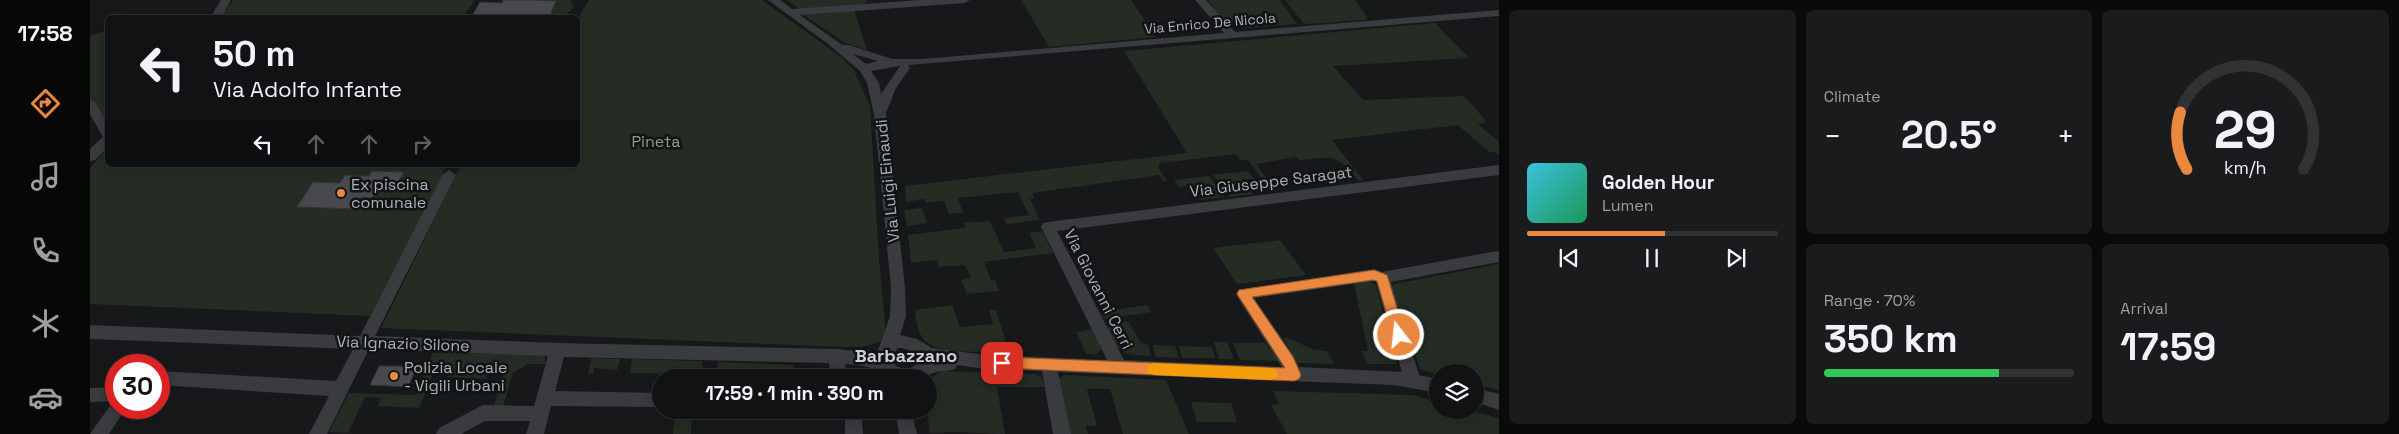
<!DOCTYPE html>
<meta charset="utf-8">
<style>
body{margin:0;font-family:"Space Grotesk",sans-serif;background:#1a1b1c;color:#f1f3f6;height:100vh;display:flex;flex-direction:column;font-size:19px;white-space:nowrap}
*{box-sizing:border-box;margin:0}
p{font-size:16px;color:#9c9ea0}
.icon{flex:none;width:28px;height:28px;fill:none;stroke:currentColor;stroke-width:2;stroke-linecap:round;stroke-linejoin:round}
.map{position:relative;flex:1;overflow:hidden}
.details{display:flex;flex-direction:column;gap:10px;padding:10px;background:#090a0a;width:900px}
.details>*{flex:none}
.banner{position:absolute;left:15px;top:15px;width:475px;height:152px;border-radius:8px;box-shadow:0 2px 12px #0003,0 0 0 1px #303233;background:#111213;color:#f1f3f6;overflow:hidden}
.tools{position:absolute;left:1339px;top:364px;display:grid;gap:10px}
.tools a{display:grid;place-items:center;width:55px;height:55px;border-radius:50%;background:#111213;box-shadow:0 2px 12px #0003,0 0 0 1px #303233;font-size:25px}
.speed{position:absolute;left:15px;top:354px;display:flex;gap:10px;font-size:25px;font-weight:700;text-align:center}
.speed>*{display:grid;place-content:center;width:65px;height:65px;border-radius:50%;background:#111213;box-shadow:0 2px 12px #0003,0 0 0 1px #303233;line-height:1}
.speed .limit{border:8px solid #d22;background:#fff;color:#111}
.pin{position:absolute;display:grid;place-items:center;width:42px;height:42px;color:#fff;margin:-21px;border-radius:10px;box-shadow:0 2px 8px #0006}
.me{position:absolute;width:55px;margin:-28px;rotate:344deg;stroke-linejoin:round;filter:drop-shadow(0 0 4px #0008)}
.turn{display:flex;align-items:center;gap:18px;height:105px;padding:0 25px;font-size:22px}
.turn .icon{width:65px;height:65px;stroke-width:2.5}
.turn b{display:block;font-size:35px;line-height:42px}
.lanes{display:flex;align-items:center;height:48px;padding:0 25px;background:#0003;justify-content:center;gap:25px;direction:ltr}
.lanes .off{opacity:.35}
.big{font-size:38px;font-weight:700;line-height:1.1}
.details .tile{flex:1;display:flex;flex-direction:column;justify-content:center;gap:8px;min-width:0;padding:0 18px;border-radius:8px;background:#1a1b1c}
.details .dial{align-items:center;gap:0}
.dial svg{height:130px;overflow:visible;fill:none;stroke:#303233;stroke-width:7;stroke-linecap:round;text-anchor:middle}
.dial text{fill:#f1f3f6;stroke:none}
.song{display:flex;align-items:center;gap:15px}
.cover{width:60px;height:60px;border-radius:8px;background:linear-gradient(135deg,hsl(190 70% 55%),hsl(150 70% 35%))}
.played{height:5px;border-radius:2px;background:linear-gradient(90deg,#ea883f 55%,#303233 55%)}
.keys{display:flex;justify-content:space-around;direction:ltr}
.heat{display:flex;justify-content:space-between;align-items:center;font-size:28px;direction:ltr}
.charge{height:8px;border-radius:4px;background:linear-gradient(90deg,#34c759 70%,#303233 0)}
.details .tiles{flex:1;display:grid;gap:10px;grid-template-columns:repeat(3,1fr)}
.tile:first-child{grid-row:span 2}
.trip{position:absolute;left:562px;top:369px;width:285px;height:50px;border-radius:25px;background:#111213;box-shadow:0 2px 12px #0003,0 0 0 1px #303233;font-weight:700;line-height:50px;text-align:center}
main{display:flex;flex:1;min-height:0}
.menu{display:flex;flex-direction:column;width:90px;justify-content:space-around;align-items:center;background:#070708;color:#9c9ea0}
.menu .icon{width:35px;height:35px}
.menu .current{color:#ea883f}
.menu b{font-size:22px;color:#f1f3f6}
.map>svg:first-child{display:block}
</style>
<main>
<nav class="menu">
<b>17:58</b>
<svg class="icon current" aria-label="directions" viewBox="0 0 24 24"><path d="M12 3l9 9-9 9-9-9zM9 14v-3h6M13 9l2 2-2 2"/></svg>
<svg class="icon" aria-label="music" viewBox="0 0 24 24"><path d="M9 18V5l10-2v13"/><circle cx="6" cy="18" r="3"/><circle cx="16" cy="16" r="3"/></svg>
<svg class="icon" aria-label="phone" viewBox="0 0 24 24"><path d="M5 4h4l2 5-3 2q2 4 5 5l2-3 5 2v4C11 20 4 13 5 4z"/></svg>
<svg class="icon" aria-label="climate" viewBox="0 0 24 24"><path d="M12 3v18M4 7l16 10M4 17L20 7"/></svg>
<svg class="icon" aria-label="car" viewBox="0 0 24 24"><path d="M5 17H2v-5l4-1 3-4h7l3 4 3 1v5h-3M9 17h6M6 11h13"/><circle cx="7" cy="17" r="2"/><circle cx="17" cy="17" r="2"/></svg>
</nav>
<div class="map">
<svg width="1409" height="434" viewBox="0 0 1409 434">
<rect width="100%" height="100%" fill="#171819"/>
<!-- green -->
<g fill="#242c24">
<polygon points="143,0 385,0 373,17 131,17"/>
<polygon points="445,0 480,0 484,7 475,17 459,17 466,1"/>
<polygon points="499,0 672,0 751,57 764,70 780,106 789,259 795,322 795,332 790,342 771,347 752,347 291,328 371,165 488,165 488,19"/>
<polygon points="697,0 777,0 777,2 767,6 711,10"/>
<polygon points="931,0 1041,0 1066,37 959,47"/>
<polygon points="1118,0 1190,0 1207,24 1152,28 1129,16"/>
<polygon points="1195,0 1265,0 1277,17 1276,20 1214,24"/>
<polygon points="764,10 777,50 754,42 712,14"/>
<path d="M1345,23L1379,58L1243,66L1273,100L1374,96L1397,122L1388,124L1409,142V156L1404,152H1399L1368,125L1242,140L1273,180L1269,181C1244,152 1245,157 1209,160L1206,157L1166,164L1186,191H1181L1158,160H1150L1145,154L1070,163L1068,167L1077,181H1073L1069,175L942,193L944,198L940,199L950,220L917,224L914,218L939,215L928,192L868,198L873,213L859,214L854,201L836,203L834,199L816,202L815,186L1097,153L1034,51Z"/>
<polygon points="17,31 18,130 0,104 0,35"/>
<polygon points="17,148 18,165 357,165 280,316 0,304 0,168"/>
<polygon points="1158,171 1164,179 1152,179 1163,194 1140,197 1123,175"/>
<polygon points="1119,176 1135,197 1112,200 1100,184 1090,188 1084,180"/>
<polygon points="832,208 837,223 817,226 814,210"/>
<polygon points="900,221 914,252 946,248 939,233 952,231 963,253 894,262 901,280 905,280 909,291 877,294 871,280 881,278 875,265 849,267 847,260 821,263 818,235 875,228 874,223"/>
<polygon points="1190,240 1216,275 1147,284 1123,248"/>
<polygon points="1409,264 1409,390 1385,384 1385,372 1348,372 1347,374 1330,369 1302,288 1304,284"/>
<polygon points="1275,280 1286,285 1307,364 1278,364 1271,351 1278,351 1264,283"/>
<path d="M862,305L870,327L903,324L899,310H906L919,351C900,352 847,355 834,340C827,331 826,321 825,310Z"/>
<polygon points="1057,305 1061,312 1013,319 1010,312"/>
<path d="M1038,321L1051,343L1058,344L1061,356C1035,355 1025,354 1017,326L1019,324Z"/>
<polygon points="1002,329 1011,349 1006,355 996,354 986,332"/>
<polygon points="1194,338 1198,338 1222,349 1237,351 1244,364 1206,363"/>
<polygon points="1124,342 1137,342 1144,359 1129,359"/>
<polygon points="1143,343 1175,343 1189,361 1150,360"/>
<polygon points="1063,345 1085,346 1089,358 1066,357"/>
<polygon points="1089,346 1122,347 1125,358 1092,358"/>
<polygon points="343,352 454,355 456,364 438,364 423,373 413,406 404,405 415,371 399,371 396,379 357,377 359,370 345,369 329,408 288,406 291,398 275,397 258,433 239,432 259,393 326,395"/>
<polygon points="501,358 530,359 527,370 504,368 503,374 498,374"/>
<polygon points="542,359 612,361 613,377 582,377 582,374 540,373"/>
<polygon points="628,362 703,365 703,377 632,377 627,368"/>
<polygon points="852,371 944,374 952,377 955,387 907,387 915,434 865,432 840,433 837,410 839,379"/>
<polygon points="974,375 1076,380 1099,434 1033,434 1020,389 997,389 1007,426 996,426 998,434 980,434 968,380"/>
<polygon points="1183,391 1323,395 1347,402 1348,410 1378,410 1409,418 1409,434 1197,434 1181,405 1189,404"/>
<polygon points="1101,402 1141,403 1147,422 1107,422"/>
<polygon points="585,410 602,410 601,434 583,434"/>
</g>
<!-- building -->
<g fill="#47494c" stroke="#323235">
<polygon points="413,0 445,0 466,1 459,18 381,18 390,2 412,3"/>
<polygon points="282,171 314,172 305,187 289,187 282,198 270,198 264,209 207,207 223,182 250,183 255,175 279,176"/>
<polygon points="289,366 308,366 327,367 318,387 280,385"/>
</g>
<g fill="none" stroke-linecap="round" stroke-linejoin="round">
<!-- minor -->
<g fill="#393b3e" fill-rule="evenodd">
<polygon points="131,0 141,0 131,18 120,18"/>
<path d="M678,0H690L702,9L830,0H880L875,3L710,15L752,45H759L802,59H833L1134,33L1105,0H1116L1145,32L1409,10V16L818,65L820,68L806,88L796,113L815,287L816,316L810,335L827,339L842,348L896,355L1017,360L951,227L953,223L958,222L1409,165V175L967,231L1034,360L1192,367L1148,298L1146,294L1148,290L1284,269L1292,272L1407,251L1409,252V262L1301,282L1329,375L1348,379V393L1304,385L968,372L981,434H963L952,371L896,369L867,365L865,369C853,373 845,369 835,378H797C785,367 772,365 755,364L758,378H741L739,363L474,357L465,391L571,393V407L461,406L454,434H436L440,421H395L371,434H346L349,428L393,405L444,406L458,356L279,349L237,434H219L239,396L69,385V371L246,381L263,349L0,339V325L270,336L352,175L359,170L366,175L285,336L468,343L747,349L776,352L786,356L800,316L801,287L784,114L777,83L770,71L738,44ZM763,54L788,61L776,64ZM810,66L791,94L789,83L781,71ZM1283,281L1286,282L1312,372L1209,367L1204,356L1164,298ZM808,348C820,348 827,354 826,365L817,370L806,366L802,356Z"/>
<polygon points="0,100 4,101 18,124 18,147 5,160 0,161 0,149 13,137 0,114"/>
<polygon points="26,387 26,408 36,408 19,434 0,434 22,403 25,401 0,402 0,388"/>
<polygon points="1385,388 1409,394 1409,410 1385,402"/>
<polygon points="755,410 771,410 773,434 755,434"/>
<polygon points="805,410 821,410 827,434 809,434"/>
</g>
</g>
<!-- route -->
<polygon fill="#ea883f" stroke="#985829" points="1284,270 1297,275 1298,278 1315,335 1313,339 1304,339 1287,281 1283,280 1162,297 1203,357 1211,375 1209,379 1204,381 912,368 907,367 905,363 907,359 912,357 1195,368 1149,297 1147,294 1149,290"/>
<!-- slow -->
<polygon fill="#f59e0b" points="1064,363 1181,368 1186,370 1188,374 1186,378 1181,380 1064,375 1059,373 1057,369 1059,365"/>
<!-- markers -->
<g fill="#ea883f" stroke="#121314" stroke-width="2">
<circle cx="251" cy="193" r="5"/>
<circle cx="304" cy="376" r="5"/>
</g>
<g text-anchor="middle" stroke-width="5" stroke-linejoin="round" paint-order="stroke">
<!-- far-street labels -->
<g font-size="14" fill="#aab2b9" stroke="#121314">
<text transform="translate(1120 23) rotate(-5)" y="5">Via Enrico De Nicola</text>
</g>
<!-- park labels -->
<g font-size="16" fill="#88a382" stroke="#121314">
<text x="566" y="147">Pineta</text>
</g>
<!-- street labels -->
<g font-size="16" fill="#aab2b9" stroke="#121314">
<text transform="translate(797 181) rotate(-96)" y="6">Via Luigi Einaudi</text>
<text transform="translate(1181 181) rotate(-7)" y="6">Via Giuseppe Saragat</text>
<text transform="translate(1009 289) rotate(63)" y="6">Via Giovanni Cerri</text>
<text transform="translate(313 343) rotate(2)" y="6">Via Ignazio Silone</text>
</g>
<!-- poi labels -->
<g font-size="16" fill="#aab2b9" stroke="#121314" text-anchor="start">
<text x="261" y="190">Ex piscina<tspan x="261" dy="18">comunale</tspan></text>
<text x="314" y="373">Polizia Locale<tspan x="314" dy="18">- Vigili Urbani</tspan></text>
</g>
<!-- neighbourhood labels -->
<g font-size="18" font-weight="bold" fill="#cbd0d5" stroke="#121314">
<text x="816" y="362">Barbazzano</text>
</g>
</g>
</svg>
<div class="tools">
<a><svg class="icon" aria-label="layers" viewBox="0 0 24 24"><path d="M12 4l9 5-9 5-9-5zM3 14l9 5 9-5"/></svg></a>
</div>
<div class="speed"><div class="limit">30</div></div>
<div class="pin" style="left:912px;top:363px;background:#d93025"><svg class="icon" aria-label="arrive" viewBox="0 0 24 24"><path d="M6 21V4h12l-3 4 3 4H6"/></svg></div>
<svg class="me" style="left:1309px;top:335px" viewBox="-20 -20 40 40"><circle r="17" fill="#ea883f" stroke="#fff" stroke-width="3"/><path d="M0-11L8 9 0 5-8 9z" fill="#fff"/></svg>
<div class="trip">17:59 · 1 min · 390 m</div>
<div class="banner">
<div class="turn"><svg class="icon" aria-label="left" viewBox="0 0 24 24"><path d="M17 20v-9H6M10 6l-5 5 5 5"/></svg><div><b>50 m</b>Via Adolfo Infante</div></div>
<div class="lanes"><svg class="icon" aria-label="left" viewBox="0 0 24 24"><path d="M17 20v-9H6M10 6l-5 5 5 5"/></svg><svg class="icon off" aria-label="ahead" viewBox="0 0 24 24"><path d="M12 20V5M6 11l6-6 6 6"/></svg><svg class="icon off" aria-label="ahead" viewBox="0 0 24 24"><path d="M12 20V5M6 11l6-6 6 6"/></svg><svg class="icon off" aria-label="right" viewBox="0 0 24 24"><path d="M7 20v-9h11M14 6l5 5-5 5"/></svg></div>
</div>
</div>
<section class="details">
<div class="tiles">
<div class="tile">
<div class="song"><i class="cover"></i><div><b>Golden Hour</b><p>Lumen</p></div></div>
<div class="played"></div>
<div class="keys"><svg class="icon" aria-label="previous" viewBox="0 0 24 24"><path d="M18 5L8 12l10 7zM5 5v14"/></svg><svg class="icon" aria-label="pause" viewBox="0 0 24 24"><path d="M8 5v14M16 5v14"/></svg><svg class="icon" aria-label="next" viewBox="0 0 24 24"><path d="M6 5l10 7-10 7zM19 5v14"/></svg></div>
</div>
<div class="tile"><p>Climate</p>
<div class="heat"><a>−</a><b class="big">20.5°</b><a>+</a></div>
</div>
<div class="tile dial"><svg viewBox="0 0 100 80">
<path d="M14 69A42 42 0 1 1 86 69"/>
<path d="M14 69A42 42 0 0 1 10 34" stroke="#ea883f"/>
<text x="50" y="56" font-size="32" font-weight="700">29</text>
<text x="50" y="72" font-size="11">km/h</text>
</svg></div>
<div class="tile"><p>Range · 70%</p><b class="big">350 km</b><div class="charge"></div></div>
<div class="tile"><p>Arrival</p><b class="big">17:59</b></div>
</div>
</section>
</main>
